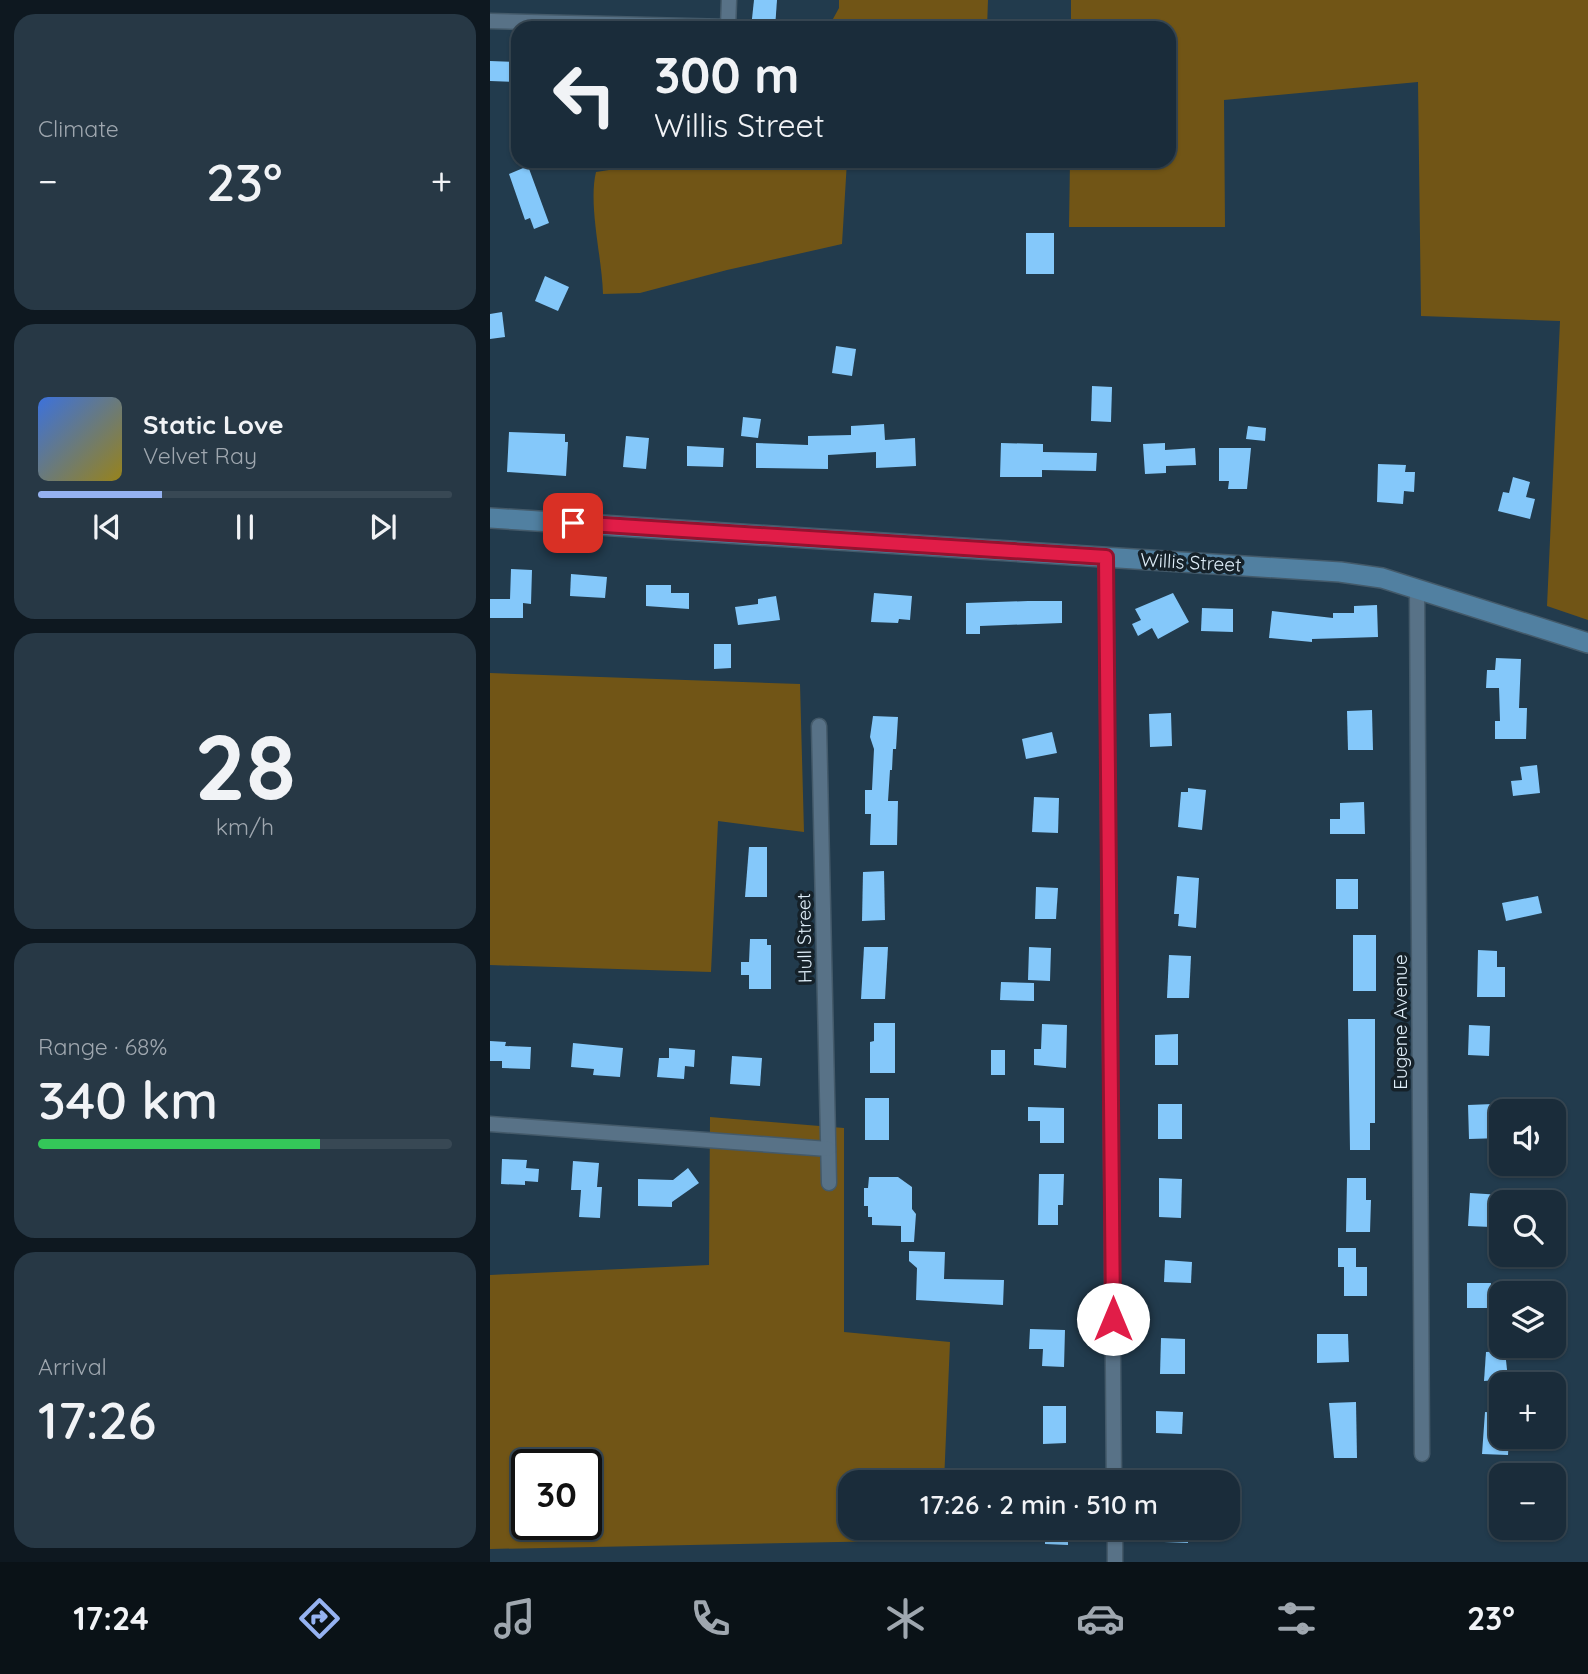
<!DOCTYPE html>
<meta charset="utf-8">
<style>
body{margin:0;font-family:Quicksand,sans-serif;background:#273845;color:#f1f3f6;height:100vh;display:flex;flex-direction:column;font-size:26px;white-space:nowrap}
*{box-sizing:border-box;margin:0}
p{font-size:23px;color:#9fa7af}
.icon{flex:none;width:38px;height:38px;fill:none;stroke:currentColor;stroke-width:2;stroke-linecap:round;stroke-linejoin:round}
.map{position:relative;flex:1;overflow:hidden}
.sheet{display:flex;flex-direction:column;gap:14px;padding:14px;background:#0e1820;width:490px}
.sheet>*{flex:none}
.hud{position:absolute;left:21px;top:21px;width:665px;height:147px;border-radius:21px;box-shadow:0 2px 5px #0004,0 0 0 2px #384854;background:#1a2c3a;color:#f1f3f6;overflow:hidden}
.controls{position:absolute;left:999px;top:1099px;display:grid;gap:14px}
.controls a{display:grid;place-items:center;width:77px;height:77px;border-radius:14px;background:#1a2c3a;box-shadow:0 2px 5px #0004,0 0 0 2px #384854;font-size:35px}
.speed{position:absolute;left:21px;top:1449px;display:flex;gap:14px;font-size:35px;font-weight:700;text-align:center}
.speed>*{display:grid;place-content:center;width:91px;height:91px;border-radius:50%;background:#1a2c3a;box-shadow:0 2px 5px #0004,0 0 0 2px #384854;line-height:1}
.speed .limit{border:4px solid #111;border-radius:10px;background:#fff;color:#111}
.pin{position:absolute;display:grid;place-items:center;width:60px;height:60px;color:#fff;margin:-30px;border-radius:14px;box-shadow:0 4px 10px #0006}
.me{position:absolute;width:77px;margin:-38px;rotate:0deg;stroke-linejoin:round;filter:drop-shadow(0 0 5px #0008)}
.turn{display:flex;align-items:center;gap:24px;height:147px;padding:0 28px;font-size:32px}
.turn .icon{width:91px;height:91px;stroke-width:2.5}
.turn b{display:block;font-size:49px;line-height:60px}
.big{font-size:52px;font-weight:600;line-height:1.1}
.sheet .tile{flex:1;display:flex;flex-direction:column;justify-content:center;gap:10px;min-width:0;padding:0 24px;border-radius:21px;background:#273845}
.sheet .dial{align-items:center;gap:0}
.dial b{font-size:91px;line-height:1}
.song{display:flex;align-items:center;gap:21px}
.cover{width:84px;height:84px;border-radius:10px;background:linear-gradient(135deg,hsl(220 70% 55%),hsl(50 70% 35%))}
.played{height:7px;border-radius:4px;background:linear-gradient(90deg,#95b2f1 30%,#384854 30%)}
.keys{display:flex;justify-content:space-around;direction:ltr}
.heat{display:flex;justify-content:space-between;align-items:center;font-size:38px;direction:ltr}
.charge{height:10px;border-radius:5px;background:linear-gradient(90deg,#34c759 68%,#384854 0)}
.trip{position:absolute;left:348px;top:1470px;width:402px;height:70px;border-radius:21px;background:#1a2c3a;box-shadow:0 2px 5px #0004,0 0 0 2px #384854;font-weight:600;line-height:70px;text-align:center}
.dock{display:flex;height:112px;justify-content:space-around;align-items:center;background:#0a1217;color:#9fa7af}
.dock .icon{width:49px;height:49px}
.dock .on{color:#95b2f1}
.dock b{font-size:32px;color:#f1f3f6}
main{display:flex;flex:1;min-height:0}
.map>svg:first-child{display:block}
</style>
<main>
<section class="sheet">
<div class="tile"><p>Climate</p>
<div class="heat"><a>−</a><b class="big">23°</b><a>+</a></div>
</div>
<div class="tile">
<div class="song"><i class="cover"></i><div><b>Static Love</b><p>Velvet Ray</p></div></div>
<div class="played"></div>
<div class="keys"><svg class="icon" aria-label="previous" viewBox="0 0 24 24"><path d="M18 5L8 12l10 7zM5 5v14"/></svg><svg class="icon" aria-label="pause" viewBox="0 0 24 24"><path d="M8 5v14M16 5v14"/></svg><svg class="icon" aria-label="next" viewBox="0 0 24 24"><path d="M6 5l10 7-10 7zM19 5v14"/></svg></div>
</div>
<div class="tile dial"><b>28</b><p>km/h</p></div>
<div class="tile"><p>Range · 68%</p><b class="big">340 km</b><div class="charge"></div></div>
<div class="tile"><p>Arrival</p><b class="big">17:26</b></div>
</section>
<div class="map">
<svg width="1098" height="1562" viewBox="0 0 1098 1562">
<rect width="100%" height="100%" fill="#223b4d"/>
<!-- green -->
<g fill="#715516" fill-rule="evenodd">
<polygon points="349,0 498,0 497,28 338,28 349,8"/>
<polygon points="581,0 1098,0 1098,620 1057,606 1070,321 931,316 928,82 734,100 735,227 579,227 580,161 679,161 679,28 581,28"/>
<path d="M178,161H357L352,244L237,270L150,293L113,294C112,257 98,205 106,172Z"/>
<polygon points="0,673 310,684 314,832 228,821 221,972 0,965"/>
<path d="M220,1117L354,1128V1332L460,1342L454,1482H360V1528H452L451,1540L0,1549V1275L219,1265ZM37,1465H96V1524H37Z"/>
</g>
<!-- building -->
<g fill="#84c8fa">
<polygon points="264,0 287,0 285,28 261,28"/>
<polygon points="0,61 25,62 25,82 0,81"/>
<polygon points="38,166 59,223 44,229 40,218 35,220 19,174"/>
<rect x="536" y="233" width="28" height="41"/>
<polygon points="55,276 79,287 68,311 45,301"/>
<polygon points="12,312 15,337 0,339 0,314"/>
<polygon points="346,346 366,349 362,376 342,373"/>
<polygon points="602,386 622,387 621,422 601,421"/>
<polygon points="253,417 271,419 268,438 251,436"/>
<polygon points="394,424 395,440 425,438 426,466 386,468 386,452 338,455 338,469 266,468 266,443 318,445 318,436 361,435 361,426"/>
<polygon points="758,426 776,428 775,441 756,439"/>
<polygon points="19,432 75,434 75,442 78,442 76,476 17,472"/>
<polygon points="136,436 159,438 156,469 133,467"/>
<polygon points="511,443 553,444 553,452 607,453 606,471 552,470 552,477 510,477"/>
<polygon points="675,443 675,450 705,448 706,465 676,466 676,473 655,474 653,444"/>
<polygon points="197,446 234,448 233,467 197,466"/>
<polygon points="729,448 761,448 757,489 738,489 739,481 729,481"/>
<polygon points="888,464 916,465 915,472 925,472 924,492 914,491 913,504 887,502"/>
<polygon points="1023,477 1040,482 1036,497 1045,499 1040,519 1008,511 1013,492 1019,493"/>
<polygon points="21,569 42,570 41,604 33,603 33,618 0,618 0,599 20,599"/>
<polygon points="81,574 117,577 115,598 80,596"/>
<polygon points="156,585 181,585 181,593 199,593 199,609 156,606"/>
<polygon points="384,593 422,596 420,620 409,619 408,623 381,622"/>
<polygon points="683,593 699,622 668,639 662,628 648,636 642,624 651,620 645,609"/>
<polygon points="286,596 290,620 248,625 245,607 268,604 268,599"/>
<polygon points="538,601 572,601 572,623 490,626 490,634 476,634 476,603"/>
<polygon points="887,605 888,637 822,639 822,642 779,638 782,611 843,618 843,613 864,613 864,606"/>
<polygon points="712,608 743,609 743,632 711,631"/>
<polygon points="224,644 241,644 241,668 224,669"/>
<polygon points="1006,658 1031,659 1029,708 1037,708 1036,739 1005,739 1005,721 1010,721 1009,688 996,688 997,670 1005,670"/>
<polygon points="882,710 883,750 858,750 857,711"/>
<polygon points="681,713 682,746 660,747 659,714"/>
<polygon points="383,716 408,717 406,749 403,749 402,770 400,770 398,801 408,801 407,845 380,845 381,814 375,814 375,790 382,790 384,749 380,737"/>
<polygon points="562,732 567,753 536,759 532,739"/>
<polygon points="1047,765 1050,793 1023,796 1021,781 1032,780 1030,767"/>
<polygon points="698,788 716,790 712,830 688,827 691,792 698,792"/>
<polygon points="544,797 569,798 568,833 542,832"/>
<polygon points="874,802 875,834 840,834 840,819 850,819 850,803"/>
<polygon points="259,847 277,847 277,897 255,897"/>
<polygon points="394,871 395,920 372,921 373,872"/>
<polygon points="687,876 709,878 706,928 688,926 689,914 684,914"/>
<rect x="846" y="879" width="22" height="30"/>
<polygon points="546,887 568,888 566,919 545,919"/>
<polygon points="1048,896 1052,913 1016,921 1012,903"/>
<rect x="863" y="935" width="23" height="56"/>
<polygon points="260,939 277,939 277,945 281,945 281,989 259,989 259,975 251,975 251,962 259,962"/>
<polygon points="374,947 398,947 395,999 371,999"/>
<polygon points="539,947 561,948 560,981 538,980"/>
<polygon points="988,950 1007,951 1007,967 1015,967 1015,997 987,997"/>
<polygon points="679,955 701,956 699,998 677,998"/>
<polygon points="511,982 544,983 544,1001 510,1000"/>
<polygon points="858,1019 885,1019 885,1123 880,1123 880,1150 860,1150"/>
<polygon points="384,1023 405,1023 405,1073 380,1073 380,1042 384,1041"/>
<polygon points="552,1024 577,1025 576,1068 544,1065 544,1049 551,1049"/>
<polygon points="979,1025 1000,1026 999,1056 978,1055"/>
<polygon points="688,1034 688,1065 665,1065 665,1035"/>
<polygon points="0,1041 16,1042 15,1046 41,1047 40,1069 12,1068 12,1061 0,1061"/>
<polygon points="83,1043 133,1048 130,1077 103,1075 104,1069 81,1067"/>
<polygon points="179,1048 205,1050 204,1067 195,1066 194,1079 167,1077 169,1058 179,1058"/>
<rect x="501" y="1050" width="14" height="25"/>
<polygon points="242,1056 272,1058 270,1086 240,1084"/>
<rect x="375" y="1098" width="24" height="42"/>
<rect x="668" y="1104" width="24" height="35"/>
<polygon points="1003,1104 1003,1122 1012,1122 1012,1138 979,1139 978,1105"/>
<polygon points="538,1107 574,1108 574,1143 550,1143 550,1121 538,1121"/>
<polygon points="12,1159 37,1160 36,1168 49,1169 48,1182 35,1181 35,1185 11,1184"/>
<polygon points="83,1161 109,1163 107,1187 112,1187 110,1218 89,1217 91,1190 81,1190"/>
<polygon points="198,1168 209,1183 182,1202 182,1207 148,1206 148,1179 183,1180"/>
<polygon points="549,1174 574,1174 573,1205 568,1205 568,1225 548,1225"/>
<polygon points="379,1177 408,1177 422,1187 422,1209 426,1214 424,1242 411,1242 411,1226 382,1225 382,1217 378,1217 378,1206 374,1206 374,1188 378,1188"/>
<polygon points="669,1178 692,1179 691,1218 669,1217"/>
<polygon points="857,1178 876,1178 876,1200 881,1200 880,1232 856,1232"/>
<polygon points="980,1193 1012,1195 1012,1210 1002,1209 1001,1227 978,1226"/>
<rect x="848" y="1248" width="18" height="19"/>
<polygon points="419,1251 455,1252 454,1279 514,1280 513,1305 426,1300 427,1268 419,1261"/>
<polygon points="675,1260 702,1262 701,1283 674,1282"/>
<rect x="854" y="1267" width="23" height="29"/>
<polygon points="977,1283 1001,1283 1000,1308 977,1308"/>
<polygon points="540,1329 575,1330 574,1367 552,1366 553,1349 539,1349"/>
<polygon points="827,1334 858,1334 859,1362 827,1363"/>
<polygon points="671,1338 695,1339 695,1374 670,1374"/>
<polygon points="1015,1351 1018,1379 994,1381 996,1352"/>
<polygon points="866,1402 867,1458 844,1458 839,1403"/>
<polygon points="553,1406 576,1406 576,1443 553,1444"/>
<polygon points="666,1411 693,1412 692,1434 666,1433"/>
<polygon points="995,1412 1012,1413 1012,1437 1019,1437 1018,1455 992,1454"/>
<polygon points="555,1528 578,1528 578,1545 555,1544"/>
<polygon points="674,1528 698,1528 698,1543 674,1542"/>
</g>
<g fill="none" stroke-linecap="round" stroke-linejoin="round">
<defs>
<g id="minor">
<polyline points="0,21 238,27 239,0"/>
<polyline points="616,557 624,1482"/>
<polyline points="927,589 932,1454"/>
<polyline points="329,726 339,1183"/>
<polyline points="0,1124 338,1149"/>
<polyline points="625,1528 625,1562"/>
</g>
<polyline id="secondary" points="0,518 850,572 892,578 1098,643"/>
</defs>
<!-- minor casing -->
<use href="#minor" stroke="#445a6a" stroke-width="17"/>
<!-- secondary casing -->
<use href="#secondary" stroke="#445a6a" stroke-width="22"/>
<!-- minor -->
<use href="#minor" stroke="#587287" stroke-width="14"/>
<!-- secondary -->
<use href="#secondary" stroke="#5180a1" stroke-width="19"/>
</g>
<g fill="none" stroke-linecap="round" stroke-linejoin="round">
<defs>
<polyline id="route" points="83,523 616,557 623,1319"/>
</defs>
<!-- route casing -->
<use href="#route" stroke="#92132f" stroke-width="18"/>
<!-- route -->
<use href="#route" stroke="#e11d48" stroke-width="12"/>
</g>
<g text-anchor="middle" stroke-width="7" stroke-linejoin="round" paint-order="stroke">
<!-- street labels -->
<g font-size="19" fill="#dfeef9" stroke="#152129">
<text transform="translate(701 562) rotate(3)" y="7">Willis Street</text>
<text transform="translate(314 938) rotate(-91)" y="7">Hull Street</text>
<text transform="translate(910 1022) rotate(-90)" y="7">Eugene Avenue</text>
</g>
</g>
</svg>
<div class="controls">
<a><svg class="icon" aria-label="sound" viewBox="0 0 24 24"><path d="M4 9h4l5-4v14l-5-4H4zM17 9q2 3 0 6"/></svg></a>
<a><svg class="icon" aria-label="search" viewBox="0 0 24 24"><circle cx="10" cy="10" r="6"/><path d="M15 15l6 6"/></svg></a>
<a><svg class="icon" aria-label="layers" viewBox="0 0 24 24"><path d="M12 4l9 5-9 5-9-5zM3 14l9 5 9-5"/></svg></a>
<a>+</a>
<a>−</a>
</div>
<div class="speed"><div class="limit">30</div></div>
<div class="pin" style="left:83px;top:523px;background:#d93025"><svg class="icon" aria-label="arrive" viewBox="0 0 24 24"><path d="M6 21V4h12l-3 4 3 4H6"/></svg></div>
<svg class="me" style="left:623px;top:1319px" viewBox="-20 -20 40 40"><circle r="19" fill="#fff"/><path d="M0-13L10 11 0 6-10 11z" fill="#e11d48"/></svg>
<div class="trip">17:26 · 2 min · 510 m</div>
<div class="hud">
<div class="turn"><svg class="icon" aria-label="left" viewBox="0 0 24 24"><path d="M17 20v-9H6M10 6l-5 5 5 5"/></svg><div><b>300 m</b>Willis Street</div></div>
</div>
</div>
</main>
<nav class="dock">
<b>17:24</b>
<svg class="icon on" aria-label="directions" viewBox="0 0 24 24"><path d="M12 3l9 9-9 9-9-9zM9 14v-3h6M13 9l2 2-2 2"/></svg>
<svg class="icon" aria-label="music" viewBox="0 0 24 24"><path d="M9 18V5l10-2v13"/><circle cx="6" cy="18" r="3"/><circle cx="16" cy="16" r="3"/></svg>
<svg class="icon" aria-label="phone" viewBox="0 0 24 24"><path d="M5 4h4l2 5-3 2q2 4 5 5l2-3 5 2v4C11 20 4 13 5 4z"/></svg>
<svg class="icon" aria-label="climate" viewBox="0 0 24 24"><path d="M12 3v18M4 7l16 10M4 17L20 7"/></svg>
<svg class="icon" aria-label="car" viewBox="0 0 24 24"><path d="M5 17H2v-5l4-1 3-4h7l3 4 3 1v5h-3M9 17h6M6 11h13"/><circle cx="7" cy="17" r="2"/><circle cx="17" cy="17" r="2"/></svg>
<svg class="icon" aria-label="filters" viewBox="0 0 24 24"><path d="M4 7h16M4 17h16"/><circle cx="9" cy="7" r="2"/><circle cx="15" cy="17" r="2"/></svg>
<b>23°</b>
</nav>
